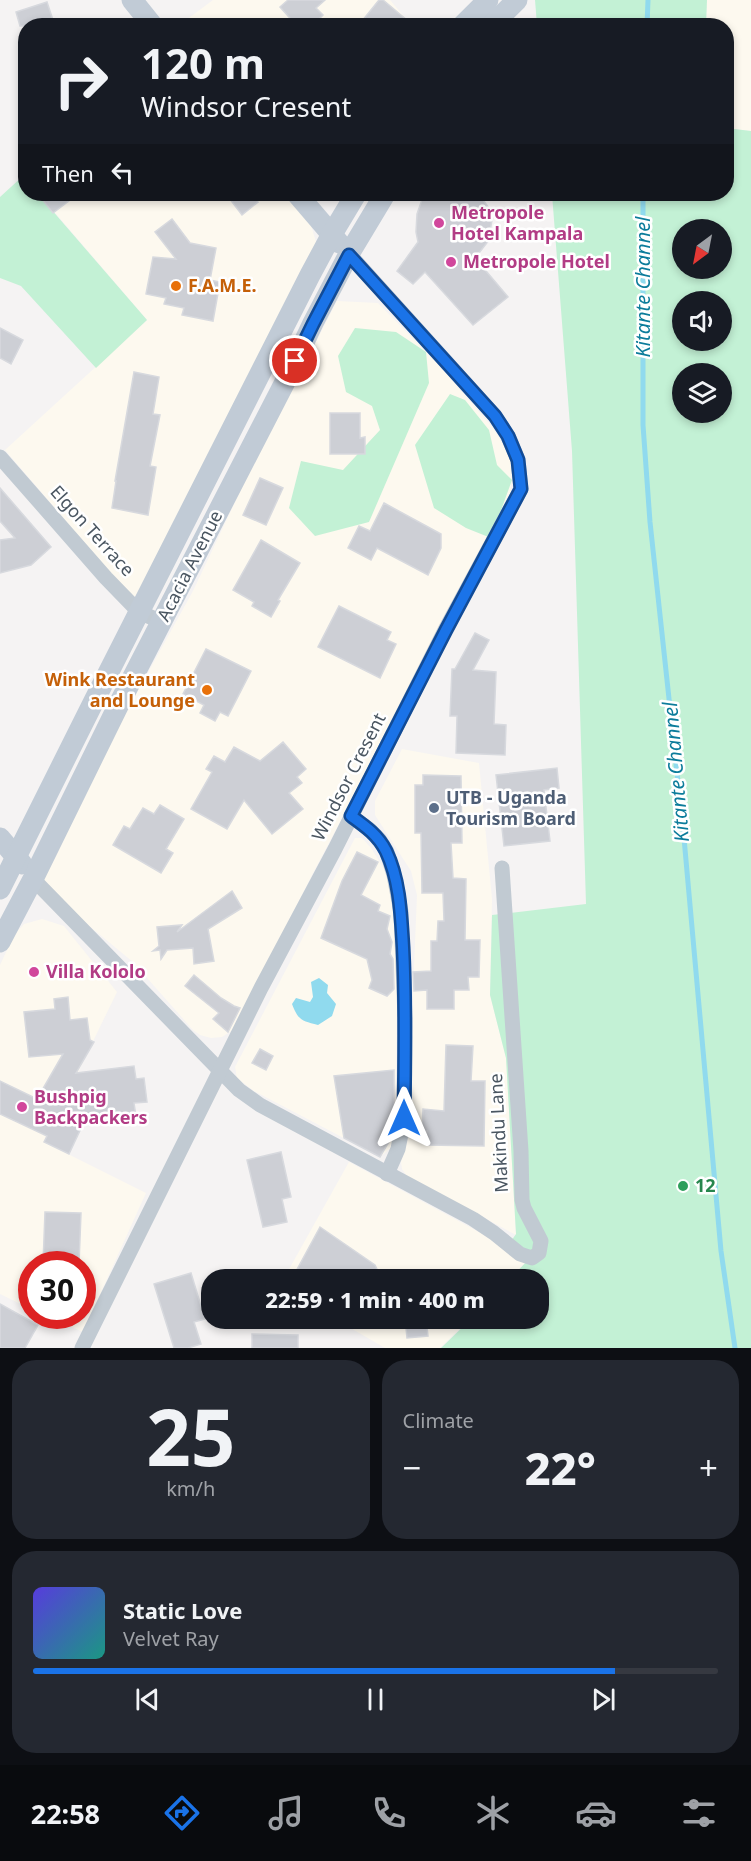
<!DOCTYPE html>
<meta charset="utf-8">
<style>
body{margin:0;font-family:"Noto Sans",sans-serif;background:#242831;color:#f1f3f6;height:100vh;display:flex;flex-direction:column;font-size:22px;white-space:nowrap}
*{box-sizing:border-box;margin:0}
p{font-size:20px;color:#9ea1a6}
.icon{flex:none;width:33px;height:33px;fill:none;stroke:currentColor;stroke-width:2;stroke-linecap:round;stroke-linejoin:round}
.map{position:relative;height:1348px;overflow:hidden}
.details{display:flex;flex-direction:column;gap:12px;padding:12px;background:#0d0f14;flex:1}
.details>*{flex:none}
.hud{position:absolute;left:18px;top:18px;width:716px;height:183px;border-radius:24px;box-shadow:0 3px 9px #0003;background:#171b24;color:#f1f3f6;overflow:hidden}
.needle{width:39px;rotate:212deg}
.fabs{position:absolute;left:672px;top:219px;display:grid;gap:12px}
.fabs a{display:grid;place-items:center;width:60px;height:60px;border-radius:50%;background:#171b24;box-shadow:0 3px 9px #0003;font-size:30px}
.speed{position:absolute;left:18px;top:1251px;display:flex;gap:12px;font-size:30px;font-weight:700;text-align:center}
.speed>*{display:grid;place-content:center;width:78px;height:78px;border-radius:50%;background:#171b24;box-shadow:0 3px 9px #0003;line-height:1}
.speed .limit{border:9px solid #d22;background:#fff;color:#111}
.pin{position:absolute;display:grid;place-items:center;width:51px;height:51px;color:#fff;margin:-26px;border:3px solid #fff;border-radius:50%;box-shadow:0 2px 6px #0007}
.me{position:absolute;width:66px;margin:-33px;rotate:0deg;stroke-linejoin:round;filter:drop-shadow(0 0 4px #0008)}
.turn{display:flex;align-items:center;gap:21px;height:126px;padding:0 24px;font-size:27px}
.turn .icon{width:78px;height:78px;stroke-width:2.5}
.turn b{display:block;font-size:42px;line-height:51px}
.then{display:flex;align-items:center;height:57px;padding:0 24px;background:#0003;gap:12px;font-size:22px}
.big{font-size:45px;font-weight:800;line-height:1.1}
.details .card{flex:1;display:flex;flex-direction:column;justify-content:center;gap:9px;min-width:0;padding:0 21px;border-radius:24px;background:#242831}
.details .dial{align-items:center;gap:0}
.dial b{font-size:78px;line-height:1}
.song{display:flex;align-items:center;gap:18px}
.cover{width:72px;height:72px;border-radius:9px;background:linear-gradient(135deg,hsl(250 70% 55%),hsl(170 70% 35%))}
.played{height:6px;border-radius:3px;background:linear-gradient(90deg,#1a73e8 85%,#363941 85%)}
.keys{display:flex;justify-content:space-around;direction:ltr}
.heat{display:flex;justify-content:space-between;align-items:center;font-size:33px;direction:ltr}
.details .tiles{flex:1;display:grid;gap:12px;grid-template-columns:1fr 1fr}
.card:last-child{grid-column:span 2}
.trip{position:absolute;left:201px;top:1269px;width:348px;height:60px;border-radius:24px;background:#171b24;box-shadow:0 3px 9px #0003;font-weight:800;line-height:60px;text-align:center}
.dock{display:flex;height:96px;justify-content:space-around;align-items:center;background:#090b0e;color:#9ea1a6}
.dock .icon{width:42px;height:42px}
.dock .selected{color:#1a73e8}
.dock b{font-size:27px;color:#f1f3f6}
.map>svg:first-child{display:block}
</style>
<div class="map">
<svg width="751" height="1348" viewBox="0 0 751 1348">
<rect width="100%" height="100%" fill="#f5f3f3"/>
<!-- commercial -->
<g fill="#fdf9ef">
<polygon points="213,0 390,0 411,25 178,26"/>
<polygon points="707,0 751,0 751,131 726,128 726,26 706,25"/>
<polygon points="39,194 284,194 310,222 316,242 316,274 243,418 164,587 151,602 129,594 5,450 147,320"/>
<polygon points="337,301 378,303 435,361 493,428 509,454 512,471 510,501 313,873 234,1029 222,1037 211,1038 200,1035 193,1030 133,962 53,896 44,884 44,872 119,725 193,591 254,462"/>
<polygon points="402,749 479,763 492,899 490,995 506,1058 516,1235 407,1176 402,1169 401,1162 411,1130 413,991 417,895 411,871 375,815 375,801"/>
<polygon points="355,838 362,838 371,848 384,869 396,906 398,948 395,1131 393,1146 380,1157 254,1091 237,1078 235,1067"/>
<polygon points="42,919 64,926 117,992 44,1142 146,1193 83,1332 46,1316 82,1316 82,1264 32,1264 31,1309 0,1294 0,965 14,935 24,924"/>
<polygon points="349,1162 529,1259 509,1279 283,1280"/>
<polygon points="335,1319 470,1319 440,1348 385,1348"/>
</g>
<!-- green -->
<g fill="#c3f1d5" fill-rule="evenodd">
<polygon points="535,0 707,0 706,25 537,25"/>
<path d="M726,128L751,131V1348H441L471,1319L538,1318V1280L510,1279L529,1259L507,1247L516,1234L506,1058L490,995L492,915L586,904L572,451L552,194H726ZM682,230H722V268H682ZM682,302H722V340H682ZM682,374H722V412H682Z"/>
<polygon points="23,176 25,178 26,194 38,194 147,320 96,368 21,286 0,278 0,197"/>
<polygon points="355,328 396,332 426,352 429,383 369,522 315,536 289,508 301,461 343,470 380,430 372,406 346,392 338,356"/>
<polygon points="450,394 465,400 489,430 497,465 512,480 491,538 466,528 434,508 415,445"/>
</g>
<!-- water -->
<path fill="#90daee" d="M319,978L328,985L327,993L336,1004L332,1016L318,1025C302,1021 298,1020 292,1004L296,998L310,1002L313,997L311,982Z"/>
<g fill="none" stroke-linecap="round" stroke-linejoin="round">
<!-- stream -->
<g stroke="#90daee" stroke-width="5">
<polyline points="647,26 648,0"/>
<polyline points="643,194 643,425 650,522 684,838 721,1251 735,1348"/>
</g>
</g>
<!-- building -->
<g fill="#cdcfd5" stroke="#d7d9de" stroke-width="1.5">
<polygon points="288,0 325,0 316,8 323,15 312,26 297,26 280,7"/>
<polygon points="379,0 383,0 414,26 358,26"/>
<polygon points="47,2 55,26 20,26 16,12"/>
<polygon points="38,194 78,194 53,213"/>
<polygon points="226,194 252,194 258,202 242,215"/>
<polygon points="424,194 479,194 493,214 490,232 493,235 475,258 508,297 473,325 425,272 413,284 397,271 418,242 416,232 417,214"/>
<polygon points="172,219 190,243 216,248 210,280 220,282 213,321 182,315 184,308 164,304 166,298 146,294 153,257 176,259 155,232"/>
<polygon points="0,328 23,340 11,364 0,358"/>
<polygon points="134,372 159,377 153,414 160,415 150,466 156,467 148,515 112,508 116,481 115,481"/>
<polygon points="330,413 360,413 360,438 365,437 365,454 330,454"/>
<polygon points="260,478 283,488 266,525 243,515"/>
<polygon points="0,488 51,547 31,565 0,573 0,540 15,538 0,521"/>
<polygon points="384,503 441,534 441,548 428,575 377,548 371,560 348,548 359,526 370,531"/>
<polygon points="261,540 300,563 278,600 280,601 271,617 252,606 254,602 233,590"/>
<polygon points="339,606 391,632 387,640 396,644 380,678 318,647"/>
<polygon points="475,633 489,640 473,670 496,672 494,724 506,725 505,755 456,753 457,716 450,716 452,669 455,669"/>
<polygon points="206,649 251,671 228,716 220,712 215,721 200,713 204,705 183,694"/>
<polygon points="283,742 306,769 297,777 302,783 289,793 303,809 272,834 244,800 227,829 191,809 212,772 206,769 214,756 225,762 234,747 260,761"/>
<polygon points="557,768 559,788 544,790 550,841 504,846 496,775"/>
<polygon points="423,775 461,776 462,843 451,843 453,878 466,879 465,940 480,940 479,977 468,977 469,990 454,990 454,1009 427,1009 427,990 414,991 413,972 431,971 431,941 437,941 438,921 444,921 443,893 422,893 421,833 415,833 415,785 423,785"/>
<polygon points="160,805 184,819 166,849 173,853 161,873 113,845 124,826 130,829 143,808 154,814"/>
<polygon points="357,852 378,862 361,895 380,905 378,911 390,916 387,929 392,942 390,954 393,959 394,989 387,996 369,988 372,980 367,959 321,938 342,881"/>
<polygon points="232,891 242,908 208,929 214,961 194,964 193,948 167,950 161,959 160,950 153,951 159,946 157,927 182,925 177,932"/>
<polygon points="194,975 221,998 234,1006 240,1008 228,1032 213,1019 219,1013 185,986"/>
<polygon points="68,997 70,1020 87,1018 90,1040 94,1042 76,1073 134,1066 136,1079 144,1078 147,1102 134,1103 136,1116 84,1122 69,1154 44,1142 47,1136 0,1114 0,1081 37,1099 63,1054 29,1057 24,1012 55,1009 54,999"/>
<polygon points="446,1045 473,1046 471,1081 485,1081 484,1146 426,1145 427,1131 422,1131 423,1109 444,1111"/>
<polygon points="260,1049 273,1056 266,1070 252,1063"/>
<polygon points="394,1070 394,1117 390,1140 380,1157 344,1138 334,1076"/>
<polygon points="281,1152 291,1197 282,1199 287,1222 263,1227 247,1160"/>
<polygon points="45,1212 81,1213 79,1264 43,1264"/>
<polygon points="320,1227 375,1265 382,1280 303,1280 294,1275"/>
<polygon points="191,1273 205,1319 194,1322 201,1344 188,1348 174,1348 154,1284"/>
<polygon points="0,1304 38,1325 25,1348 0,1348"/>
<polygon points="405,1318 426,1318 428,1336 407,1338"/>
<polygon points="252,1334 298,1335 298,1348 252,1348"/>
</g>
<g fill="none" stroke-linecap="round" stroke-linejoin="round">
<!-- street -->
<g stroke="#c1cad2" stroke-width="15">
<polyline points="0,457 106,578 139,612 162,622"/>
<polyline points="351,816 370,830 379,839 387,852 394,875 401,912 405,1018 404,1118 398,1149 387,1174"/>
<polyline points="33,879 239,1090 260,1105 473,1219 494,1233 520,1254 532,1258 539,1253 541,1241 524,1208 522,1200 521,1151 502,868"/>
<polyline points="82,1348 261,988 335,849 445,630 521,489 518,460 508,436 495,416 349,254"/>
</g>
<!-- secondary -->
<g stroke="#c1cbd6" stroke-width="21">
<polyline points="132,0 153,26"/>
<polyline points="462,26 488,0"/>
<polyline points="491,26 517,0"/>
<polyline points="297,194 339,243"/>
<polyline points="0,838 22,864"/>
<polyline points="0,889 94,701 310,275 332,234 356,194"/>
<polyline points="0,942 33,879 119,704 286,380 313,323 349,254 385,194"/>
</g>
</g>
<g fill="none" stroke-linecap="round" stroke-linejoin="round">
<defs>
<path id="route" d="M295,361L313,324L349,255L495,416L508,436L518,460L521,489L446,630L351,816C365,826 378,835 386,851C400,880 401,915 403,947C406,1003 405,1060 404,1118"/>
</defs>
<!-- route casing -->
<use href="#route" stroke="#114b97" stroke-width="15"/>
<!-- route -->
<use href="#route" stroke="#1a73e8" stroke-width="10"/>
</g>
<!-- markers -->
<g fill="#d1479c" stroke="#fff" stroke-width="2">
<circle cx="439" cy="223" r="6"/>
<circle cx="451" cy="262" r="6"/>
<circle cx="34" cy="972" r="6"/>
<circle cx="22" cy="1107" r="6"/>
</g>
<g fill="#e8710a" stroke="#fff" stroke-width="2">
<circle cx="176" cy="286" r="6"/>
<circle cx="207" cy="690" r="6"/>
</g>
<circle fill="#5c6f8a" stroke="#fff" stroke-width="2" cx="434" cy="808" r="6"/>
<circle fill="#2e9e5b" stroke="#fff" stroke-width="2" cx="683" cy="1186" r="6"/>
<g text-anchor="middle" stroke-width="5" stroke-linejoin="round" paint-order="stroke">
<!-- hotel labels -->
<g font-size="18" font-weight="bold" fill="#b23c85" stroke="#fff" text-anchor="start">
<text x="451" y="219">Metropole<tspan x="451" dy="21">Hotel Kampala</tspan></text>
<text x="463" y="268">Metropole Hotel</text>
<text x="46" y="978">Villa Kololo</text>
<text x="34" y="1103">Bushpig<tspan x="34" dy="21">Backpackers</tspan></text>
</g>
<!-- food labels -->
<g font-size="18" font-weight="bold" fill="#c56008" stroke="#fff" text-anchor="start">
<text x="188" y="292">F.A.M.E.</text>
<text x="195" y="686" text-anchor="end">Wink Restaurant<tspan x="195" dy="21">and Lounge</tspan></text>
</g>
<!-- street labels -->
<g font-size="18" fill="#4a5661" stroke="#fff">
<text transform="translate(92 531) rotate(48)" y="6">Elgon Terrace</text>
<text transform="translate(190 566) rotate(-63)" y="6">Acacia Avenue</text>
<text transform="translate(349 777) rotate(-63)" y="6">Windsor Cresent</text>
<text transform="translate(499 1133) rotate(-93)" y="6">Makindu Lane</text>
</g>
<!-- service labels -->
<g font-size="18" font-weight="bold" fill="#4e5e75" stroke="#fff" text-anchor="start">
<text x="446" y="804">UTB - Uganda<tspan x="446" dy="21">Tourism Board</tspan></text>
</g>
<!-- leisure labels -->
<g font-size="18" font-weight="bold" fill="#27864d" stroke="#fff" text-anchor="start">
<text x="695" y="1192">12</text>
</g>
<!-- water labels -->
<g font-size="20" font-style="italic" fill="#0c7c9b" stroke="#fff">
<text transform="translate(643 287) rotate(-90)" y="7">Kitante Channel</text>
<text transform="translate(676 772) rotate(-95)" y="7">Kitante Channel</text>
</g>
</g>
</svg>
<div class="fabs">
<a><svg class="needle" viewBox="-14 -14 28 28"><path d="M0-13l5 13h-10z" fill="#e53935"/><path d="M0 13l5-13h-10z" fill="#9ea1a6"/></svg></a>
<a><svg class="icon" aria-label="sound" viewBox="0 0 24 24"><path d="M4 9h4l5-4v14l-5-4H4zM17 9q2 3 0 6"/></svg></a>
<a><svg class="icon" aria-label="layers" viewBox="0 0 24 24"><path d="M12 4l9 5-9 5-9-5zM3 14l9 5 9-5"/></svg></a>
</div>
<div class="speed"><div class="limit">30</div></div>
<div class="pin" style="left:295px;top:361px;background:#d93025"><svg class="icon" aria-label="arrive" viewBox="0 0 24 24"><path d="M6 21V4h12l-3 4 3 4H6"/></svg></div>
<svg class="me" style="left:404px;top:1118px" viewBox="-20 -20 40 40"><path d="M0-17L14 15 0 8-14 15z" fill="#1a73e8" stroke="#fff" stroke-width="4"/></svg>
<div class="trip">22:59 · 1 min · 400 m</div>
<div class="hud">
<div class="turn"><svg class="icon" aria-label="right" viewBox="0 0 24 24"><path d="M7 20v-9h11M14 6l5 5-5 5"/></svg><div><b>120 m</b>Windsor Cresent</div></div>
<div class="then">Then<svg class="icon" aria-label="left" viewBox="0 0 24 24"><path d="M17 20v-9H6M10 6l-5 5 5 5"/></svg></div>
</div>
</div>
<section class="details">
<div class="tiles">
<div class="card dial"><b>25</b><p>km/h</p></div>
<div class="card"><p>Climate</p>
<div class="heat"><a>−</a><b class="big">22°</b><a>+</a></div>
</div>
<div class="card">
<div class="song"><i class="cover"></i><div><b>Static Love</b><p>Velvet Ray</p></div></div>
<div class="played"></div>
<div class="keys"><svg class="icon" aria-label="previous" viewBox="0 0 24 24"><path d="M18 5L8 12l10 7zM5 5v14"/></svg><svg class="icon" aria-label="pause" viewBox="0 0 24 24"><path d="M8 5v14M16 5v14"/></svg><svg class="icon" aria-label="next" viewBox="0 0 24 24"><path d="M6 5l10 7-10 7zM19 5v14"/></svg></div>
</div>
</div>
</section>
<nav class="dock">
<b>22:58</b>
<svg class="icon selected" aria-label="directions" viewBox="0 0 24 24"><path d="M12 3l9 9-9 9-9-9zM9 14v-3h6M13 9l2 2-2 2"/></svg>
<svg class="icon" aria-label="music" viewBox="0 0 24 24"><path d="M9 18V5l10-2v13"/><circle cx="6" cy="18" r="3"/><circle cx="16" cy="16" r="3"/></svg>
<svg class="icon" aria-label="phone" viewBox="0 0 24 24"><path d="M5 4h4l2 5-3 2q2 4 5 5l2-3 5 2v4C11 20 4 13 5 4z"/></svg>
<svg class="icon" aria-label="climate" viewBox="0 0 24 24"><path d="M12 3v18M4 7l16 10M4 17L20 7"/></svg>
<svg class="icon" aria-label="car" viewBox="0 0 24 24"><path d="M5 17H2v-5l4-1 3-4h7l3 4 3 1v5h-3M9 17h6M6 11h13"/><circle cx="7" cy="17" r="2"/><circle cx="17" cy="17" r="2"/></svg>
<svg class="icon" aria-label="filters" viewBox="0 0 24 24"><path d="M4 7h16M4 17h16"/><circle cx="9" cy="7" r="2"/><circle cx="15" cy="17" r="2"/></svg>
</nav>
